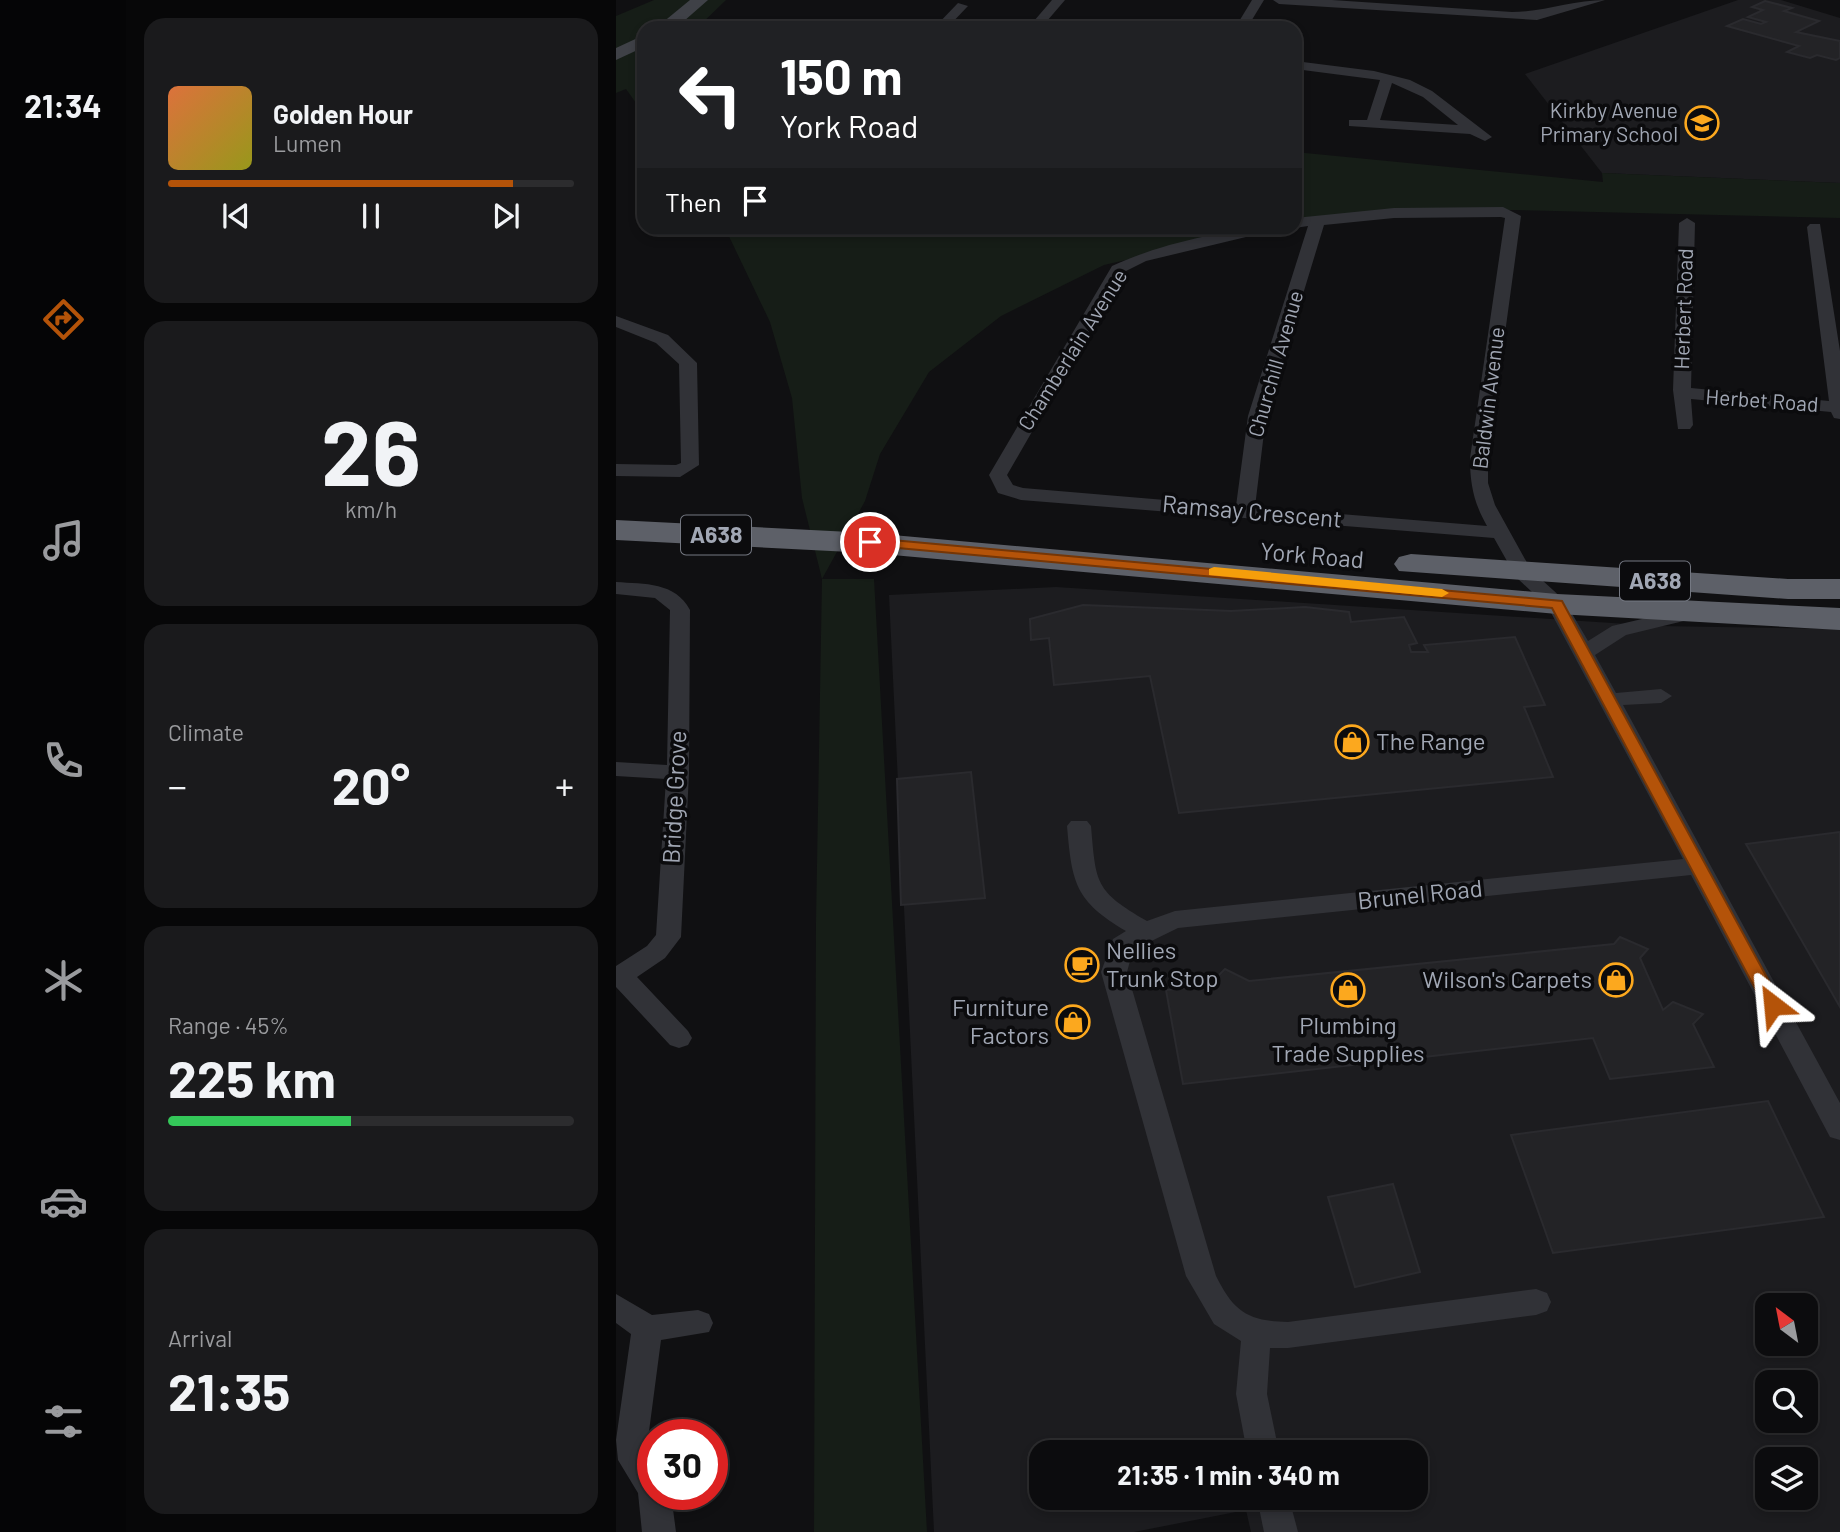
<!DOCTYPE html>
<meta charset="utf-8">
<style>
body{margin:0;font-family:Barlow,sans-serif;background:#1a1a1c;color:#f1f3f6;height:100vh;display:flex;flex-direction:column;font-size:26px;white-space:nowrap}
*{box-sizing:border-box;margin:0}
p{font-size:23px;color:#9a9b9e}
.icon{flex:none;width:38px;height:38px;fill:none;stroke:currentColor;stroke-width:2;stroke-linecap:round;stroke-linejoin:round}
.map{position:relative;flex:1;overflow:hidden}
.side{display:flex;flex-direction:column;gap:18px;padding:18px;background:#070708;width:490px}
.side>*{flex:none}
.top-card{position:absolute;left:21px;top:21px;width:665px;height:214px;border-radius:21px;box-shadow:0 4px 10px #0003,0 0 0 2px #2c2c2e;background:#202124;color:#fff;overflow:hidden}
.needle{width:46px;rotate:328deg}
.buttons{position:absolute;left:1139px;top:1293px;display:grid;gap:14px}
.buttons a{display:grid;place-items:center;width:63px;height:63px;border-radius:14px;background:#0c0c0e;box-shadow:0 4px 10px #0003,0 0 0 2px #2c2c2e;font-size:35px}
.speed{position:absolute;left:21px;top:1419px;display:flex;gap:14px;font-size:35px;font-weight:700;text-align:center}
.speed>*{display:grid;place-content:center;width:91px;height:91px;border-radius:50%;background:#0c0c0e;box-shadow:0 4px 10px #0003,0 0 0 2px #2c2c2e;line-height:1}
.speed .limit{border:10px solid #d22;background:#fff;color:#111}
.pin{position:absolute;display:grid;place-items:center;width:60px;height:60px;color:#fff;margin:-30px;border:4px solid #fff;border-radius:50%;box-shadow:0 2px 7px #0007}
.me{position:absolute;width:77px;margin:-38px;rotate:331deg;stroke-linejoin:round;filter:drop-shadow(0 0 5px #0008)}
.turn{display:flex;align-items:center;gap:24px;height:147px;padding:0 28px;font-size:32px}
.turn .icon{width:91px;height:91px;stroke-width:2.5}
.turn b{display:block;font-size:49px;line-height:60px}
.then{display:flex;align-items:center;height:66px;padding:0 28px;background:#0003;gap:14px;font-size:26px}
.big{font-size:52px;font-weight:700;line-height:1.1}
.side .card{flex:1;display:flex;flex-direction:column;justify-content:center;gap:10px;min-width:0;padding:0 24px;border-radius:21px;background:#1a1a1c}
.side .dial{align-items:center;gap:0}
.dial b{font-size:91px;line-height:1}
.song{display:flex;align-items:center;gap:21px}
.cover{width:84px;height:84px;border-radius:10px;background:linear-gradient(135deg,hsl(20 70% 55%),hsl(60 70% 35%))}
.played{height:7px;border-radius:4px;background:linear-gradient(90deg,#b45309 85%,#2c2c2e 85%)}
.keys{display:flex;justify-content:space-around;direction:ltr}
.heat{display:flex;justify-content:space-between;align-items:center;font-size:38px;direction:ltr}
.charge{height:10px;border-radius:5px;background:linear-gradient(90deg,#34c759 45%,#2c2c2e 0)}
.trip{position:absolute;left:413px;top:1440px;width:399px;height:70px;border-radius:21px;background:#0c0c0e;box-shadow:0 4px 10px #0003,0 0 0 2px #2c2c2e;font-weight:700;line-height:70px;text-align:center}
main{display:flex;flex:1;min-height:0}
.tabs{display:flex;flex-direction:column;width:126px;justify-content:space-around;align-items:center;background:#050506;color:#9a9b9e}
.tabs .icon{width:49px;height:49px}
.tabs .current{color:#b45309}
.tabs b{font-size:32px;color:#f1f3f6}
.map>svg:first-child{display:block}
</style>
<main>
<nav class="tabs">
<b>21:34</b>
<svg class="icon current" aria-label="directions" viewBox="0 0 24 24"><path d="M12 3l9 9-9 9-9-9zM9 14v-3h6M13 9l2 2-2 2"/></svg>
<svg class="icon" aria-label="music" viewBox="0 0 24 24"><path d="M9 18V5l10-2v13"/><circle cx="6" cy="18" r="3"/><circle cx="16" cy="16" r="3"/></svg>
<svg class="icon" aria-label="phone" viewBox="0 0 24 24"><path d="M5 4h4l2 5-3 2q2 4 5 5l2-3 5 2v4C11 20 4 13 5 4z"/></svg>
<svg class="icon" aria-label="climate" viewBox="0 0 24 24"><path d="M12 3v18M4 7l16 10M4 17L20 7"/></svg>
<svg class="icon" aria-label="car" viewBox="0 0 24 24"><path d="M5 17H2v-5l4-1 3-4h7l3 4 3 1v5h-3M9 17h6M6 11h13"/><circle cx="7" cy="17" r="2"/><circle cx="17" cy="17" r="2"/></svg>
<svg class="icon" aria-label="filters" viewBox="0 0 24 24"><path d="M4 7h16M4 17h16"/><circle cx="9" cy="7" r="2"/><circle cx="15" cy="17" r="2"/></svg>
</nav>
<section class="side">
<div class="card">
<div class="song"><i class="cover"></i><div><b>Golden Hour</b><p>Lumen</p></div></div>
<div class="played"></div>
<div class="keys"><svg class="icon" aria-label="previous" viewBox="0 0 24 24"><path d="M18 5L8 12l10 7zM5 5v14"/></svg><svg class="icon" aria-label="pause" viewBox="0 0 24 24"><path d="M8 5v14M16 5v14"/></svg><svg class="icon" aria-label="next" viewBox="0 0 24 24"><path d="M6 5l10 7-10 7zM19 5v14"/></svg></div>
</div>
<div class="card dial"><b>26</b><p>km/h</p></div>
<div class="card"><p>Climate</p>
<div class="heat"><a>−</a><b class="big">20°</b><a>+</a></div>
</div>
<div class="card"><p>Range · 45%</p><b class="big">225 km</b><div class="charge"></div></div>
<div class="card"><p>Arrival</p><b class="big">21:35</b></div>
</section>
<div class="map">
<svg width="1224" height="1532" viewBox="0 0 1224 1532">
<rect width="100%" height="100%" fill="#101012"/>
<!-- built -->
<g fill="#1c1c1f" fill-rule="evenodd">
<polygon points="1122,0 1165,0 1224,18 1224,183 986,173 909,74"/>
<path d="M440,587L1042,626L1224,629V1532H635L630,1510L518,1532H318L273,595ZM1152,1306H1190V1344H1152ZM1152,1382H1190V1421H1152ZM425,1452H800V1498H425ZM1152,1460H1190V1498H1152Z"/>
</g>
<!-- green -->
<g fill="#161d17">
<polygon points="38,0 110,0 81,28 28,28 28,114 10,89 0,93 0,16"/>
<polygon points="679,152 987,182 986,173 1224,183 1224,218 897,210 679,223"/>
<polygon points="109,228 650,228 488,265 385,316 313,372 264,454 249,501 206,579 258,579 311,1532 198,1532 200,922 206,579 186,498 176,398 154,322"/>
</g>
<!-- building -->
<g fill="#232326" stroke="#2a2a2e" stroke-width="2">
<polygon points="1149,1 1176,8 1168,11 1203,21 1180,32 1224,41 1224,58 1220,60 1201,55 1194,58 1171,52 1183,46 1111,26 1127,19 1145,24 1150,22 1132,17 1147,10 1136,7"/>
<polygon points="467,605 615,611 689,607 733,612 735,622 788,617 801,643 793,645 795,652 812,652 808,645 899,637 929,705 908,707 937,777 563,813 534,676 438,685 433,638 415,640 414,619"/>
<polygon points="355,772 369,898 285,905 281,779"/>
<polygon points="1224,832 1224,1007 1130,844"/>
<polygon points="1004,937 1032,949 1024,958 1047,1010 1057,1002 1087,1014 1077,1024 1098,1067 994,1079 977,1038 567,1084 550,990 592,986 609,969 633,981 998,944"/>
<polygon points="1152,1101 1208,1217 937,1253 895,1135"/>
<polygon points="777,1184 804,1272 739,1287 712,1197"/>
</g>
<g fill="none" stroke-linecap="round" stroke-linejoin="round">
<!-- street -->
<g fill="#313237" fill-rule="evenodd">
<polygon points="436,0 449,0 425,28 412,28"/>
<polygon points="636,0 648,0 631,28 619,28"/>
<path d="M657,0H716L896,12C928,12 957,0 989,0L921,20L663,4Z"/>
<polygon points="342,3 352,6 331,28 318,28"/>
<path d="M679,61L758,71L794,80L816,91L876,137L869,141L854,134L733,126V120H751L764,80L679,69ZM776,83L807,97L842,125L764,120Z"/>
<path d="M887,207L905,216L872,458V483L879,505L915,570L948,600L972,641L996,626L1073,608L1083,614L1080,618L1010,635L979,655L1000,693L1045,689L1056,696L1045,703L1007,705L1224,1103V1140L1214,1137L1075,875L562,928L517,950L511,972L600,1276C618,1312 632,1321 672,1322L920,1289L931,1293L935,1302L931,1311L920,1315L672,1348H654L651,1394L663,1452H631L620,1394L625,1341L598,1324L570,1276L485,972L497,939L510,931C459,901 456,883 451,826L455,821H471L475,826C480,884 479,891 531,921L559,911L1067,859L932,607L900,577L878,538L405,500L382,493L373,475L496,266C538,246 611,228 657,228L655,231L530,261L508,272L391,475L397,485L407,488L620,506L632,416L692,226L679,228V218L778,208ZM885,217L889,218L854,458C854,485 858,503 871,526L639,507L650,416L708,225L778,218Z"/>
<polygon points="1071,218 1079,223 1075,388 1213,401 1191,227 1194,224 1204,224 1224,351 1224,419 1218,418 1215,412 1075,399 1077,425 1074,429 1062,429 1057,390 1063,223"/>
<polygon points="0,316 52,335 81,363 83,465 64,477 0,476 0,464 60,465 65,463 63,364 40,343 0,327"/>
<path d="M0,582C29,584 59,582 74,610L73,773L65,937L49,958L21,977L72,1031L76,1038L72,1045L63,1048L54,1045L0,987V966L31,946L40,935L50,779L0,776V762L51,765L54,610L39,598L0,594Z"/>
<polygon points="0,1294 36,1315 82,1310 93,1314 97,1323 93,1332 45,1340 32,1439 37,1460 37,1494 55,1494 60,1532 26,1532 22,1493 2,1460 0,1440 15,1334 0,1323"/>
<polygon points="641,1498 673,1498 682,1532 648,1532"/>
</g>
<!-- secondary -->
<g fill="#3f4147" fill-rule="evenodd">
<polygon points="74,0 92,0 60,28 40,28"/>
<polygon points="28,35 28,47 0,60 0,48"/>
</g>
<!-- highway -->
<g fill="#5d6068" fill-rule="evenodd">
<polygon points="0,520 254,533 941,594 1224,608 1224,630 941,614 254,553 0,540"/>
<polygon points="795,554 1172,579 1224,579 1224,599 1172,599 783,571 778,564 783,557"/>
</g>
</g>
<!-- route -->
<polygon fill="#b45309" stroke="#753606" stroke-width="2" points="254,538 946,601 1166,1005 1163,1009 1150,1009 936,608 249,545 247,542"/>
<!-- slow -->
<polygon fill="#f59e0b" points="598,567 826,589 833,593 826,597 593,575 593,569"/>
<!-- icons -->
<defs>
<symbol id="school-ring" viewBox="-11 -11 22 22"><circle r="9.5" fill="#0b0b0d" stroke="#fca81e" stroke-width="1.5"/><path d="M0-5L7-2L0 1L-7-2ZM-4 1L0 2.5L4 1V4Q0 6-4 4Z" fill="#fca81e"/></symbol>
<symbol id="shop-ring" viewBox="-11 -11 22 22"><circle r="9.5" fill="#0b0b0d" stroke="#fca81e" stroke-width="1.5"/><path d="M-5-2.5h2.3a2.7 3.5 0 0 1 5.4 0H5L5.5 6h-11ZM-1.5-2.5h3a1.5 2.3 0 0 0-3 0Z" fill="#fca81e"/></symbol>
<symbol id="cafe-ring" viewBox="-11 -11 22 22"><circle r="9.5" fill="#0b0b0d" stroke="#fca81e" stroke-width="1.5"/><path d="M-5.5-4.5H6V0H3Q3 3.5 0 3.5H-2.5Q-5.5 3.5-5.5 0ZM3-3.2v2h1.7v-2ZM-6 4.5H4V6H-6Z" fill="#fca81e"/></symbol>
</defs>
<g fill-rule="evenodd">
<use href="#school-ring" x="1067" y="104" width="38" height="38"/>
<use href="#shop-ring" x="717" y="723" width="38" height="38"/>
<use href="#cafe-ring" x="447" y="946" width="38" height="38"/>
<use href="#shop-ring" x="981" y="961" width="38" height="38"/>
<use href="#shop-ring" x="713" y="971" width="38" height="38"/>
<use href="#shop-ring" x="438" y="1003" width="38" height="38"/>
</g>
<g text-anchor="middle" stroke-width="7" stroke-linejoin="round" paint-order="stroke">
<!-- far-poi labels -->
<g font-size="21" fill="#a1a7b4" stroke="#0b0b0d" text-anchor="end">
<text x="1062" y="118">Kirkby Avenue<tspan x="1062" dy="24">Primary School</tspan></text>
</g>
<!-- far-street labels -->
<g font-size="21" fill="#a1a7b4" stroke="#0b0b0d">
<text transform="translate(1068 309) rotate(-88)" y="7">Herbert Road</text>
<text transform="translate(457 350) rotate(-58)" y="7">Chamberlain Avenue</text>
<text transform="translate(660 364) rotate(-74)" y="7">Churchill Avenue</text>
<text transform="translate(873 398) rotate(-83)" y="7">Baldwin Avenue</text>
<text transform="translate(1146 401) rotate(4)" y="7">Herbet Road</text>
</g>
<!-- shield labels -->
<g fill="#0b0b0d" stroke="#747882" stroke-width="2">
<rect x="65" y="515.5" width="70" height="39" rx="5"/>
<rect x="1004" y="561.5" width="70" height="39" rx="5"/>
</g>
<g font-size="23" font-weight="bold" fill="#a1a7b4">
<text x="100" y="543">A638</text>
<text x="1039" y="589">A638</text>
</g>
<!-- street labels -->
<g font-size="24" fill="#a1a7b4" stroke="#0b0b0d">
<text transform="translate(636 512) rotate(5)" y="8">Ramsay Crescent</text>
<text transform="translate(696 556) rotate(5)" y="8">York Road</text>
<text transform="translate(59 797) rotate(-87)" y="8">Bridge Grove</text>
<text transform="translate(804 895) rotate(-6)" y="8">Brunel Road</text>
</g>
<!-- poi labels -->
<g font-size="24" fill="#a1a7b4" stroke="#0b0b0d" text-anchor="start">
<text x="760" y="750">The Range</text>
<text x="490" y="959">Nellies<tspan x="490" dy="28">Trunk Stop</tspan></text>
<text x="976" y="988" text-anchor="end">Wilson's Carpets</text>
<text x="433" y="1016" text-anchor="end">Furniture<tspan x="433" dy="28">Factors</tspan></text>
<text x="732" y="1034" text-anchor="middle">Plumbing<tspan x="732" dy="28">Trade Supplies</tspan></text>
</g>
</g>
</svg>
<div class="buttons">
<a><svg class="needle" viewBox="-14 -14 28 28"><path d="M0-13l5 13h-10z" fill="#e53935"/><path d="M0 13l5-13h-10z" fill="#9a9b9e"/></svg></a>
<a><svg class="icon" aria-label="search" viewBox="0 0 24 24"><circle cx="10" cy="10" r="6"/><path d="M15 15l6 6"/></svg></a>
<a><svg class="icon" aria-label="layers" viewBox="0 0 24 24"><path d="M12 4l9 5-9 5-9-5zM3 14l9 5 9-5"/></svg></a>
</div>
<div class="speed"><div class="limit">30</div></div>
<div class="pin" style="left:254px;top:542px;background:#d93025"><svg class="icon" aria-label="arrive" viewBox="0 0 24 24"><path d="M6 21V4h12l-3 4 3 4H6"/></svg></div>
<svg class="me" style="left:1157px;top:1005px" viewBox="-20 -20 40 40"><path d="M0-17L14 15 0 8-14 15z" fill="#b45309" stroke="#fff" stroke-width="4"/></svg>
<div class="trip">21:35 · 1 min · 340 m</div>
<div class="top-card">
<div class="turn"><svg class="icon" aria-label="left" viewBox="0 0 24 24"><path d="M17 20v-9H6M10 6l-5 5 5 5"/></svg><div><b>150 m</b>York Road</div></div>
<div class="then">Then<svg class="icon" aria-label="arrive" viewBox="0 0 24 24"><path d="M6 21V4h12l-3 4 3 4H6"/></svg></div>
</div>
</div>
</main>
